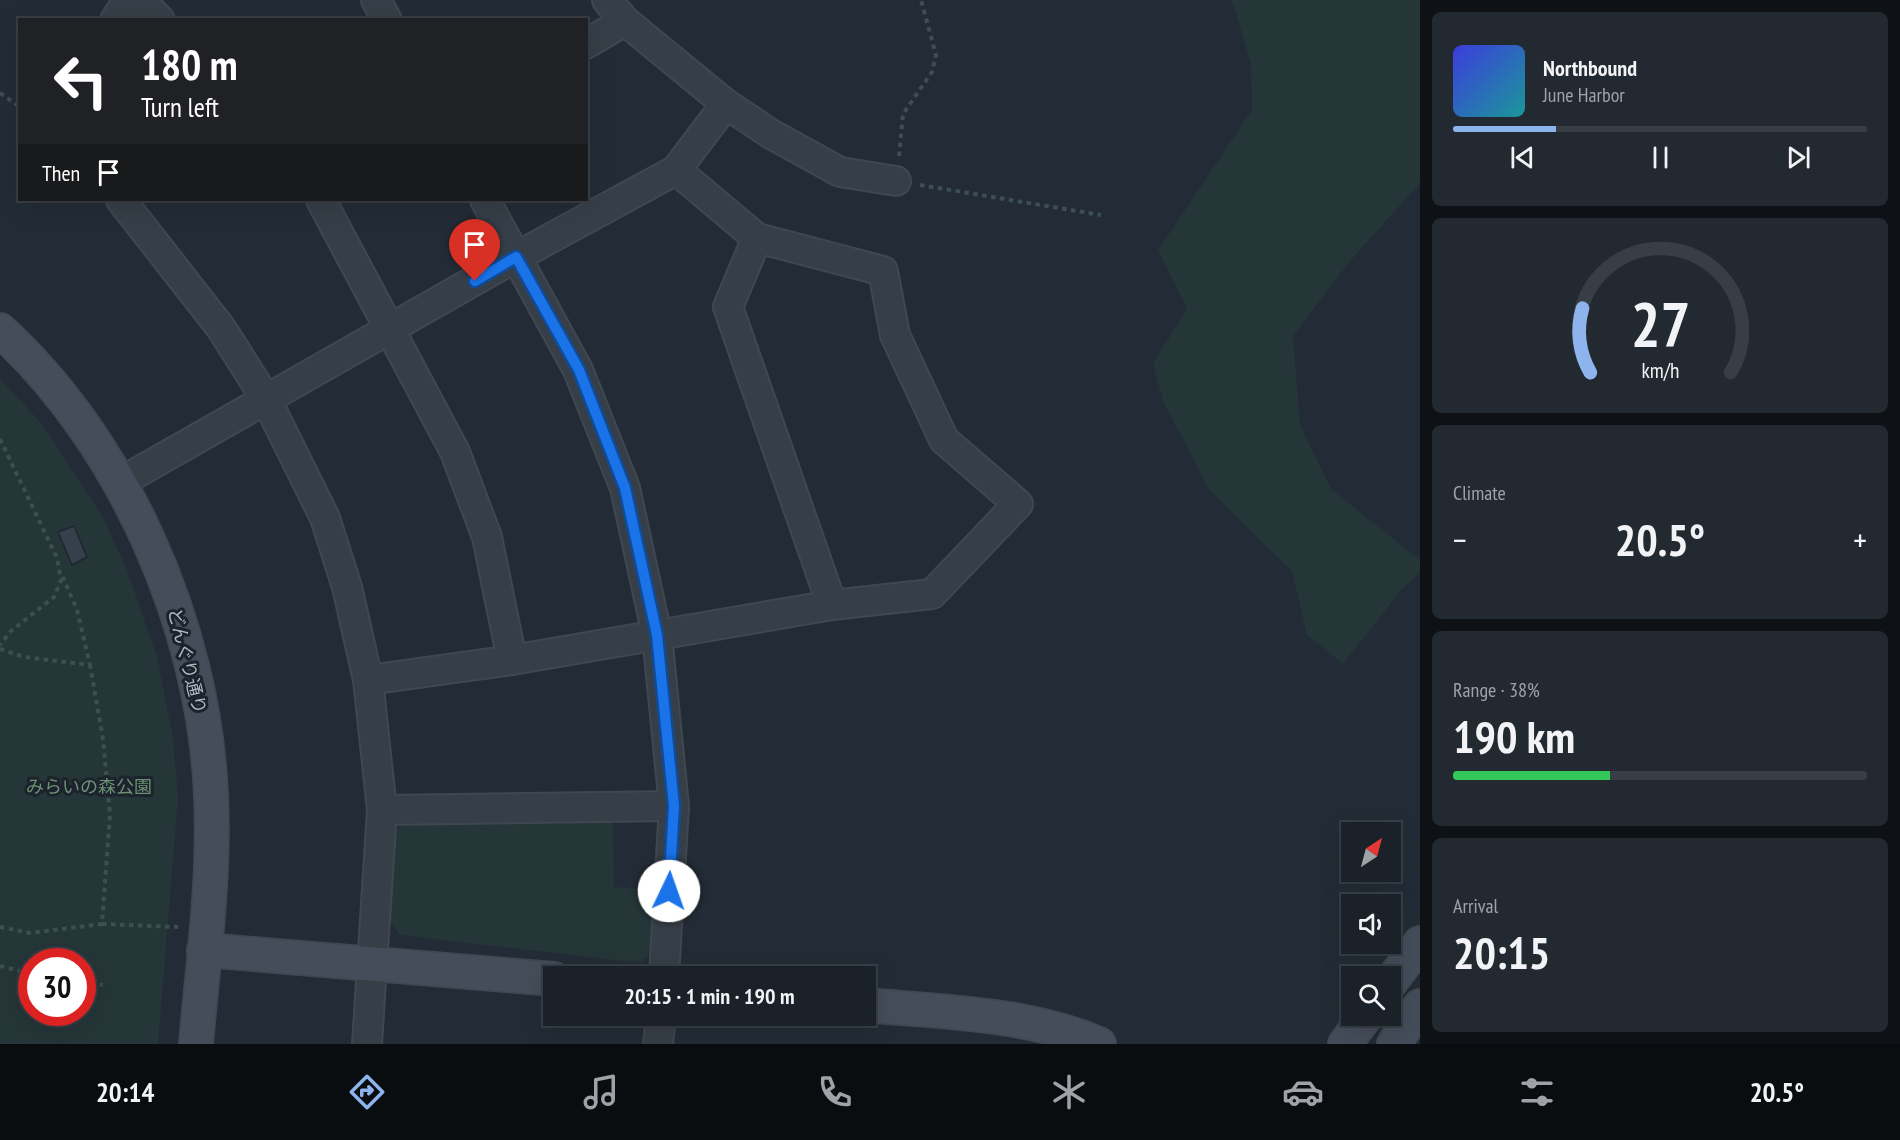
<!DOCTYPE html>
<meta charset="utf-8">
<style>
body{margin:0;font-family:"PT Sans Narrow","Noto Sans JP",sans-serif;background:#232930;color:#f1f3f6;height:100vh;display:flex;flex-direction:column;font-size:22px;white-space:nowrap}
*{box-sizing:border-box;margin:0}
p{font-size:20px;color:#9fa3a8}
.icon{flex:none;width:33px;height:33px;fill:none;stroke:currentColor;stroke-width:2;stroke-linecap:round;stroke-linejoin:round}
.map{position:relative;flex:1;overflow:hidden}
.side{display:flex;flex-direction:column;gap:12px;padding:12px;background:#0e1216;width:480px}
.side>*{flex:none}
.hud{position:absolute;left:18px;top:18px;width:570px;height:183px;border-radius:0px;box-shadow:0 6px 24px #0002,0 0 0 2px #383e45;background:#202124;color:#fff;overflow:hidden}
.needle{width:39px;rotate:36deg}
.tools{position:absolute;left:1341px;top:822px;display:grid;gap:12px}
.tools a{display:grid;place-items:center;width:60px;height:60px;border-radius:0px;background:#1a2128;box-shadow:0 6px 24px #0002,0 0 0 2px #383e45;font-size:30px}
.speed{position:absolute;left:18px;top:948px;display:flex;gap:12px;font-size:30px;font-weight:700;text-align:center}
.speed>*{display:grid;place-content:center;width:78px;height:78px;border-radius:50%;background:#1a2128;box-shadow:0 6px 24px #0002,0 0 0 2px #383e45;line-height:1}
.speed .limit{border:9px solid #d22;background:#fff;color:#111}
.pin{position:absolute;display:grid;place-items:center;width:51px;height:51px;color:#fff;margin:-62px -26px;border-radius:50% 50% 50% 0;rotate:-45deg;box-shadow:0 0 6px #0007}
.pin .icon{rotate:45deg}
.me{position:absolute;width:66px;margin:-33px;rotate:3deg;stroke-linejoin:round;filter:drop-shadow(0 0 4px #0008)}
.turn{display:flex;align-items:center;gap:21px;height:126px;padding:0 24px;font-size:27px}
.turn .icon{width:78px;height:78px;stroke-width:2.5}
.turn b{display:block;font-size:42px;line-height:51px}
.then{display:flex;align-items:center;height:57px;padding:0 24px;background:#0003;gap:12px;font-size:22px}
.big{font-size:45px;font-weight:800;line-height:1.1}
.side .widget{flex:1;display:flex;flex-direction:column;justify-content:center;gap:9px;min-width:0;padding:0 21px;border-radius:9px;background:#232930}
.side .dial{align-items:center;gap:0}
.dial svg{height:156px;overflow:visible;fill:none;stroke:#383e45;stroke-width:7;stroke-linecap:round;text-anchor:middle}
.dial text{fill:#f1f3f6;stroke:none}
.song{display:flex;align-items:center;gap:18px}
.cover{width:72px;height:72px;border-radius:9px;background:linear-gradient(135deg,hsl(240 70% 55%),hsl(180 70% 35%))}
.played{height:6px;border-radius:3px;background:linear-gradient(90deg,#8db4ed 25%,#383e45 25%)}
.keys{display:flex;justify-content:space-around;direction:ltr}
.heat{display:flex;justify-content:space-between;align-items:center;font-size:33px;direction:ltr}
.charge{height:9px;border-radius:4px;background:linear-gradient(90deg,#34c759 38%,#383e45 0)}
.trip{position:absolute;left:543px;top:966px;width:333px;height:60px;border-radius:0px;background:#1a2128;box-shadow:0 6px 24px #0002,0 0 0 2px #383e45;font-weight:800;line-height:60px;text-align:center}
.menu{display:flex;height:96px;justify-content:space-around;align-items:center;background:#0a0d10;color:#9fa3a8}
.menu .icon{width:42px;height:42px}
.menu .active{color:#8db4ed}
.menu b{font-size:27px;color:#f1f3f6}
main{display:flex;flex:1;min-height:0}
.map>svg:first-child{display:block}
</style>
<main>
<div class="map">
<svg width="1420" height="1044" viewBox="0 0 1420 1044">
<rect width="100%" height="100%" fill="#232c36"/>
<!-- green -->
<g fill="#253638" fill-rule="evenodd">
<polygon points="1232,0 1420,0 1420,183 1350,261 1293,336 1300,425 1331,489 1420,560 1420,572 1401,590 1343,664 1307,635 1292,571 1210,491 1163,401 1153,363 1187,309 1158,250 1252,110 1251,64"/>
<path d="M0,379L41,423L101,514L127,570L157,657L173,738L178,797L158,1044H0ZM32,962H82V1012H32Z"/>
<polygon points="613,820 614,887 657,890 654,951 640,963 400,935 389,921 392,834 405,821"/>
</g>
<!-- building -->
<polygon fill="#35404d" stroke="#1e252e" stroke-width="1.5" points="74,526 87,557 72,565 58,532"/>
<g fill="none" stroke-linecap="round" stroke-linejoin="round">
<defs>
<g id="street">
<polyline points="140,0 160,20"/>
<polyline points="376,0 387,20"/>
<polyline points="607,0 625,21 726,104 771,134 840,172 896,181"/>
<polyline points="115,20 128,0"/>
<polyline points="586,44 625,21"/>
<polyline points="121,200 221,328 266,399 325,518 347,587 368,680 382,810 367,1044"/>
<polyline points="321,200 455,452 487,537 512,660"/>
<polyline points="485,200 578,370 625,488 657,635 674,806 664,976"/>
<polyline points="757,238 728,307 832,605"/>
<polyline points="119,483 516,257 676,170 726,104"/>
<polyline points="368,680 512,660 832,605 932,594 1018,504 944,440 895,335 883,271 757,238 676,170"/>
<polyline points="382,810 674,806"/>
<polyline points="658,1044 661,1016"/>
</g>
<g id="secondary">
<path d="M0,330C124,443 204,628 211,795C215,878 203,962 196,1044"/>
<polyline points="204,950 554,979"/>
<polyline points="1390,983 1420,943"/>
<path d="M866,1005C942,1012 1027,1013 1099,1044"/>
<polyline points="1345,1044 1366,1016"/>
<polyline points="1394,1044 1420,1006"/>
</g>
</defs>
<!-- street casing -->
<use href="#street" stroke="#404750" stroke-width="32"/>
<!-- secondary casing -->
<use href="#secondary" stroke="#404750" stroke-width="36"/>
<!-- path -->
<g stroke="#3d4f50" stroke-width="4" stroke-dasharray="4.5 4.5" stroke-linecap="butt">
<polyline points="0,93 20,107"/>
<polyline points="899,156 903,114 932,72 936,55 921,0"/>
<polyline points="920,185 1101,215"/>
<polyline points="0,439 57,558 61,580 54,597 11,631 0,645"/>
<polyline points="0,649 24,657 90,665 77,610 62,575"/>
<polyline points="102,924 178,927"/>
<polyline points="0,927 30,933 102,924 110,814 103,739 90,665"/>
<polyline points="0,966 32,974"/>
<polyline points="82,982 103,985"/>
</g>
<!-- street -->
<use href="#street" stroke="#363e47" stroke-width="28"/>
<!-- secondary -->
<use href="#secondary" stroke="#454d5a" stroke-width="33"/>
</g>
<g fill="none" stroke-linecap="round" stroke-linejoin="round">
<defs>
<polyline id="route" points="475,281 516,257 579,370 625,488 657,635 674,806 669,891"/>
</defs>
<!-- route casing -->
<use href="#route" stroke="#114b97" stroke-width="15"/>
<!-- route -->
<use href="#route" stroke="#1a73e8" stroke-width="10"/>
</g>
<g text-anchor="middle" stroke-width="6" stroke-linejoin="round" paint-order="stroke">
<!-- street labels -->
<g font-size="18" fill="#b1b9c3" stroke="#1c232c">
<text transform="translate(187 661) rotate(76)" y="6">どんぐり通り</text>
</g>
<!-- park labels -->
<g font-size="18" fill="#6b9273" stroke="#1c232c">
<text x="89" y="793">みらいの森公園</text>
</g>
</g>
</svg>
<div class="tools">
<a><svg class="needle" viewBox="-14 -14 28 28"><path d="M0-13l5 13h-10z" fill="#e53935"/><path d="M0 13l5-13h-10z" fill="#9fa3a8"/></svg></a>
<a><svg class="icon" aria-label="sound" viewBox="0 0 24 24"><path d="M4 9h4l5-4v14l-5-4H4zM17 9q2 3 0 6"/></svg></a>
<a><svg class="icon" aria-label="search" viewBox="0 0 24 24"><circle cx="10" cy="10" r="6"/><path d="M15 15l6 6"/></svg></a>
</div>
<div class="speed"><div class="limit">30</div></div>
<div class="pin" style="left:475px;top:281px;background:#d93025"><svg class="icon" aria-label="arrive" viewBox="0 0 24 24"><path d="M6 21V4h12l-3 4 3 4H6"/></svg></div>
<svg class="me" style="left:669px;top:891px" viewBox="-20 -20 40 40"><circle r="19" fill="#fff"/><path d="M0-13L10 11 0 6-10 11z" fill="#1a73e8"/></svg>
<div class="trip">20:15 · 1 min · 190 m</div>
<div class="hud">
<div class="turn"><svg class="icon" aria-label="left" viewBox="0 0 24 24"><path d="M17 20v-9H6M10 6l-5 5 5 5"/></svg><div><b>180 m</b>Turn left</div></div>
<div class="then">Then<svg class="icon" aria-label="arrive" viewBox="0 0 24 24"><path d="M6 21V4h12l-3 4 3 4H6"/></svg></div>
</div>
</div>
<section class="side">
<div class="widget">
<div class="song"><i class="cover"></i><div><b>Northbound</b><p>June Harbor</p></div></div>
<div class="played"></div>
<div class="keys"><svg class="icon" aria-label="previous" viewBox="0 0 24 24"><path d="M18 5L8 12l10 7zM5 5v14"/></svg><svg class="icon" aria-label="pause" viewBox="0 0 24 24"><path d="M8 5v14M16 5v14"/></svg><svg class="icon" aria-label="next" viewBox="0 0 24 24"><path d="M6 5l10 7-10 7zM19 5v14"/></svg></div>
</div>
<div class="widget dial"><svg viewBox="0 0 100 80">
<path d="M14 69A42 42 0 1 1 86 69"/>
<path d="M14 69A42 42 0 0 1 10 36" stroke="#8db4ed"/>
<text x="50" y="56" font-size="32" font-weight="700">27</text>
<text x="50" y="72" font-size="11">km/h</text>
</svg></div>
<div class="widget"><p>Climate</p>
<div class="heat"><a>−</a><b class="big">20.5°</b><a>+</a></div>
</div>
<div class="widget"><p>Range · 38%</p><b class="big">190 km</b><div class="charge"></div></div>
<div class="widget"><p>Arrival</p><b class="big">20:15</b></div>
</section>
</main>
<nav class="menu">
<b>20:14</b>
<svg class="icon active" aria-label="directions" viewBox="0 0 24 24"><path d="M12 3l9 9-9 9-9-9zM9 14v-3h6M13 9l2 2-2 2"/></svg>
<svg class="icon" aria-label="music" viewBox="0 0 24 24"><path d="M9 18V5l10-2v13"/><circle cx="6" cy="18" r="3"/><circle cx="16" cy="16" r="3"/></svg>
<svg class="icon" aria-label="phone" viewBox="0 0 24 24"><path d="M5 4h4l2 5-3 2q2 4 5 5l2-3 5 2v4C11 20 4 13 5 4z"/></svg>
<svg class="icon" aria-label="climate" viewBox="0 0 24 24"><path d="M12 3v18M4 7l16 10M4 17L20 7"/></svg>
<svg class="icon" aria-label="car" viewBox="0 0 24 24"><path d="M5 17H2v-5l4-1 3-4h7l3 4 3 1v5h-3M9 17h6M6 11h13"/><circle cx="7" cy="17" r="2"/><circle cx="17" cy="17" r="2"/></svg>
<svg class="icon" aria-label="filters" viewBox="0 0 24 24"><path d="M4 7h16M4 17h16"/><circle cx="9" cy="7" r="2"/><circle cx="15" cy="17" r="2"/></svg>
<b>20.5°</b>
</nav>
